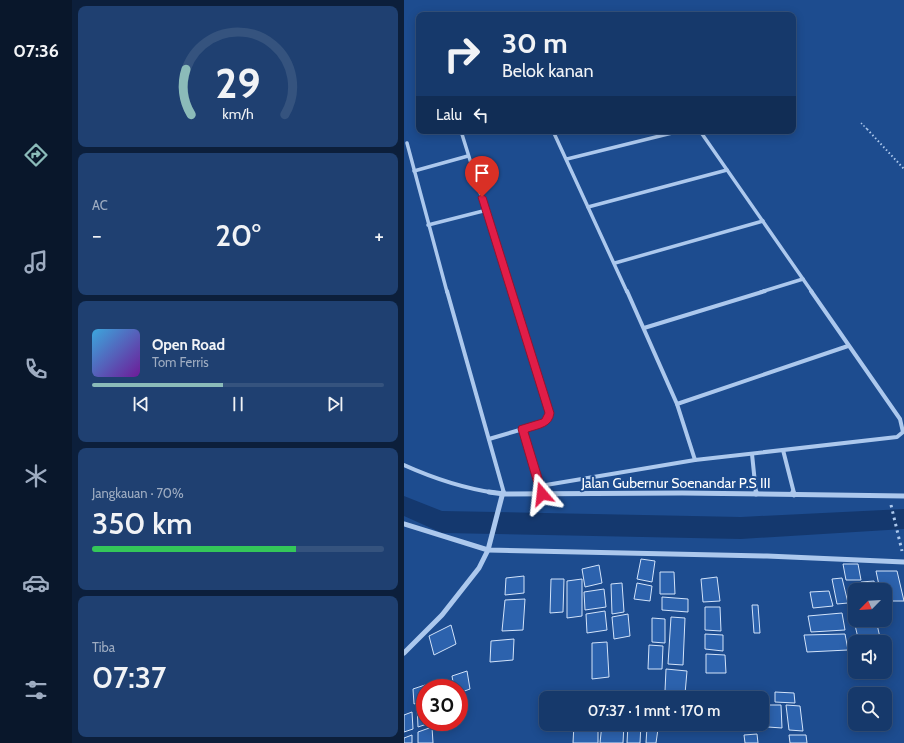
<!DOCTYPE html>
<html lang="id">
<meta charset="utf-8">
<style>
body{margin:0;font-family:Cabin,sans-serif;background:#1f4071;color:#f1f3f6;height:100vh;display:flex;flex-direction:column;font-size:15px;white-space:nowrap}
*{box-sizing:border-box;margin:0}
p{font-size:13px;color:#9eacc1}
.icon{flex:none;width:22px;height:22px;fill:none;stroke:currentColor;stroke-width:2;stroke-linecap:round;stroke-linejoin:round}
.map{position:relative;flex:1;overflow:hidden}
.side{display:flex;flex-direction:column;gap:6px;padding:6px;background:#0c1f3b;width:332px}
.side>*{flex:none}
.guide{position:absolute;left:12px;top:12px;width:380px;height:122px;border-radius:8px;box-shadow:0 2px 10px #0003,0 0 0 1px #35537e;background:#16396b;color:#f1f3f6;overflow:hidden}
.needle{width:26px;rotate:246deg}
.buttons{position:absolute;left:444px;top:583px;display:grid;gap:8px}
.buttons a{display:grid;place-items:center;width:44px;height:44px;border-radius:8px;background:#16396b;box-shadow:0 2px 10px #0003,0 0 0 1px #35537e;font-size:20px}
.speed{position:absolute;left:12px;top:679px;display:flex;gap:8px;font-size:20px;font-weight:700;text-align:center}
.speed>*{display:grid;place-content:center;width:52px;height:52px;border-radius:50%;background:#16396b;box-shadow:0 2px 10px #0003,0 0 0 1px #35537e;line-height:1}
.speed .limit{border:6px solid #d22;background:#fff;color:#111}
.pin{position:absolute;display:grid;place-items:center;width:34px;height:34px;color:#fff;margin:-41px -17px;border-radius:50% 50% 50% 0;rotate:-45deg;box-shadow:0 0 4px #0007}
.pin .icon{rotate:45deg}
.me{position:absolute;width:44px;margin:-22px;rotate:343deg;stroke-linejoin:round;filter:drop-shadow(0 0 3px #0008)}
.turn{display:flex;align-items:center;gap:14px;height:84px;padding:0 20px;font-size:18px}
.turn .icon{width:52px;height:52px;stroke-width:2.5}
.turn b{display:block;font-size:28px;line-height:34px}
.then{display:flex;align-items:center;height:38px;padding:0 20px;background:#0003;gap:8px;font-size:15px}
.big{font-size:30px;font-weight:600;line-height:1.1}
.side .card{flex:1;display:flex;flex-direction:column;justify-content:center;gap:6px;min-width:0;padding:0 14px;border-radius:8px;background:#1f4071}
.side .dial{align-items:center;gap:0}
.dial svg{height:104px;overflow:visible;fill:none;stroke:#35537e;stroke-width:7;stroke-linecap:round;text-anchor:middle}
.dial text{fill:#f1f3f6;stroke:none}
.song{display:flex;align-items:center;gap:12px}
.cover{width:48px;height:48px;border-radius:6px;background:linear-gradient(135deg,hsl(200 70% 55%),hsl(280 70% 35%))}
.played{height:4px;border-radius:2px;background:linear-gradient(90deg,#8bbbb9 45%,#35537e 45%)}
.keys{display:flex;justify-content:space-around;direction:ltr}
.heat{display:flex;justify-content:space-between;align-items:center;font-size:22px;direction:ltr}
.charge{height:6px;border-radius:3px;background:linear-gradient(90deg,#34c759 70%,#35537e 0)}
.trip{position:absolute;left:135px;top:691px;width:230px;height:40px;border-radius:8px;background:#16396b;box-shadow:0 2px 10px #0003,0 0 0 1px #35537e;font-weight:600;line-height:40px;text-align:center}
main{display:flex;flex:1;min-height:0}
.menu{display:flex;flex-direction:column;width:72px;justify-content:space-around;align-items:center;background:#09172b;color:#9eacc1}
.menu .icon{width:28px;height:28px}
.menu .on{color:#8bbbb9}
.menu b{font-size:18px;color:#f1f3f6}
.map>svg:first-child{display:block}
</style>
<main>
<nav class="menu">
<b>07:36</b>
<svg class="icon on" aria-label="directions" viewBox="0 0 24 24"><path d="M12 3l9 9-9 9-9-9zM9 14v-3h6M13 9l2 2-2 2"/></svg>
<svg class="icon" aria-label="music" viewBox="0 0 24 24"><path d="M9 18V5l10-2v13"/><circle cx="6" cy="18" r="3"/><circle cx="16" cy="16" r="3"/></svg>
<svg class="icon" aria-label="phone" viewBox="0 0 24 24"><path d="M5 4h4l2 5-3 2q2 4 5 5l2-3 5 2v4C11 20 4 13 5 4z"/></svg>
<svg class="icon" aria-label="climate" viewBox="0 0 24 24"><path d="M12 3v18M4 7l16 10M4 17L20 7"/></svg>
<svg class="icon" aria-label="car" viewBox="0 0 24 24"><path d="M5 17H2v-5l4-1 3-4h7l3 4 3 1v5h-3M9 17h6M6 11h13"/><circle cx="7" cy="17" r="2"/><circle cx="17" cy="17" r="2"/></svg>
<svg class="icon" aria-label="filters" viewBox="0 0 24 24"><path d="M4 7h16M4 17h16"/><circle cx="9" cy="7" r="2"/><circle cx="15" cy="17" r="2"/></svg>
</nav>
<section class="side">
<div class="card dial"><svg viewBox="0 0 100 80">
<path d="M14 69A42 42 0 1 1 86 69"/>
<path d="M14 69A42 42 0 0 1 10 34" stroke="#8bbbb9"/>
<text x="50" y="56" font-size="32" font-weight="700">29</text>
<text x="50" y="72" font-size="11">km/h</text>
</svg></div>
<div class="card"><p>AC</p>
<div class="heat"><a>−</a><b class="big">20°</b><a>+</a></div>
</div>
<div class="card">
<div class="song"><i class="cover"></i><div><b>Open Road</b><p>Tom Ferris</p></div></div>
<div class="played"></div>
<div class="keys"><svg class="icon" aria-label="previous" viewBox="0 0 24 24"><path d="M18 5L8 12l10 7zM5 5v14"/></svg><svg class="icon" aria-label="pause" viewBox="0 0 24 24"><path d="M8 5v14M16 5v14"/></svg><svg class="icon" aria-label="next" viewBox="0 0 24 24"><path d="M6 5l10 7-10 7zM19 5v14"/></svg></div>
</div>
<div class="card"><p>Jangkauan · 70%</p><b class="big">350 km</b><div class="charge"></div></div>
<div class="card"><p>Tiba</p><b class="big">07:37</b></div>
</section>
<div class="map">
<svg width="500" height="743" viewBox="0 0 500 743">
<rect width="100%" height="100%" fill="#1d4c8f"/>
<g fill="none" stroke-linecap="round" stroke-linejoin="round">
<!-- canal -->
<polygon fill="#14386e" fill-rule="evenodd" points="0,496 38,511 337,517 500,509 500,529 337,539 38,533 0,516"/>
</g>
<!-- building -->
<g fill="#2c62ad" stroke="#d2e3fa">
<polygon points="237,559 251,561 248,582 233,579"/>
<polygon points="439,564 454,564 457,580 442,580"/>
<polygon points="195,565 198,583 181,587 178,569"/>
<polygon points="472,571 493,571 500,601 481,601 481,590 476,590"/>
<polygon points="256,572 270,572 271,594 256,594"/>
<polygon points="120,576 120,593 101,595 102,578"/>
<polygon points="313,577 316,601 299,602 297,579"/>
<polygon points="438,578 444,603 433,604 428,579"/>
<polygon points="147,579 160,579 159,612 146,613"/>
<polygon points="178,579 178,616 163,618 163,581"/>
<polygon points="470,581 472,590 458,590 457,582"/>
<polygon points="218,583 220,612 208,614 207,584"/>
<polygon points="233,583 248,586 246,601 230,599"/>
<polygon points="200,589 202,607 181,610 180,592"/>
<polygon points="425,591 429,606 409,608 406,592"/>
<polygon points="258,597 284,599 284,612 258,610"/>
<polygon points="121,599 119,630 98,631 101,600"/>
<polygon points="348,605 354,605 356,633 350,633"/>
<polygon points="301,607 316,607 317,631 301,630"/>
<polygon points="201,611 203,630 183,633 182,614"/>
<polygon points="438,613 441,630 407,632 404,616"/>
<polygon points="224,614 226,636 210,639 208,617"/>
<polygon points="267,617 281,618 279,665 264,664"/>
<polygon points="248,618 261,619 261,643 248,642"/>
<polygon points="472,620 477,642 455,642 450,621"/>
<polygon points="47,625 52,644 30,655 25,636"/>
<polygon points="301,634 319,635 319,651 301,649"/>
<polygon points="441,634 444,650 403,652 400,635"/>
<polygon points="110,639 109,660 86,662 87,641"/>
<polygon points="203,642 205,677 188,679 188,643"/>
<polygon points="245,645 259,646 258,669 244,669"/>
<polygon points="302,654 321,655 322,673 302,673"/>
<polygon points="262,669 283,671 281,694 261,691"/>
<polygon points="63,671 66,689 55,693 55,688 50,688 48,676"/>
<polygon points="27,683 27,688 21,688 21,700 10,704 9,689"/>
<polygon points="371,692 390,693 391,703 371,702"/>
<polygon points="21,704 21,722 29,722 14,727 13,706"/>
<polygon points="362,705 377,705 378,728 364,727"/>
<polygon points="382,705 396,706 399,731 385,730"/>
<polygon points="358,707 360,707 361,727 342,726 342,724 358,724"/>
<polygon points="8,712 9,729 0,732 0,715"/>
<polygon points="170,724 194,724 194,743 169,743"/>
<polygon points="198,724 220,724 219,743 196,743"/>
<polygon points="224,724 237,724 236,743 223,743"/>
<polygon points="28,727 29,743 14,743 14,732"/>
<polygon points="243,727 254,729 252,743 242,743"/>
<polygon points="353,734 354,743 341,743 340,735"/>
<polygon points="8,735 8,743 0,743 0,738"/>
<polygon points="385,735 402,735 403,743 386,743"/>
</g>
<g fill="none" stroke-linecap="round" stroke-linejoin="round">
<!-- path-far2 -->
<polyline stroke="#acc8ed" stroke-width="1.5" stroke-dasharray="1.5 2" stroke-linecap="butt" points="457,123 464,130"/>
<!-- path-far1 -->
<polyline stroke="#acc8ed" stroke-width="2" stroke-dasharray="1.5 2.5" stroke-linecap="butt" points="463,129 500,169"/>
<!-- path -->
<polyline stroke="#acc8ed" stroke-width="3" stroke-dasharray="2.5 4" stroke-linecap="butt" points="487,505 498,551"/>
<!-- street-far2 -->
<g stroke="#acc8ed" stroke-width="3.5">
<polyline points="57,131 107,292"/>
<polyline points="149,131 223,292"/>
<polyline points="296,131 408,292"/>
<polyline points="3,143 43,292"/>
<polyline points="163,159 276,131"/>
<polyline points="10,171 64,156"/>
<polyline points="184,207 323,170"/>
<polyline points="24,225 83,210"/>
<polyline points="211,263 359,221"/>
<polyline points="357,292 399,279"/>
</g>
<!-- street-far1 -->
<g stroke="#acc8ed" stroke-width="4">
<polyline points="43,291 100,493"/>
<path d="M107,291L145,413C142,426 130,427 119,429L137,493"/>
<polyline points="223,291 273,404 291,460 493,437 499,432 496,419 407,291"/>
<polyline points="240,328 361,291"/>
<polyline points="273,404 444,346"/>
<polyline points="85,439 119,429"/>
<polyline points="379,450 390,493"/>
<polyline points="348,454 352,493"/>
<path d="M0,465C31,479 58,488 92,493"/>
<polyline points="136,486 291,460"/>
</g>
<!-- street -->
<g stroke="#acc8ed" stroke-width="5">
<polyline points="85,492 100,494 278,493 500,496"/>
<polyline points="137,492 138,495"/>
<polyline points="352,492 352,494"/>
<polyline points="389,492 390,495"/>
<polyline points="0,524 84,550 363,556 500,562"/>
<polyline points="0,653 38,615 75,568 84,550 99,492"/>
</g>
</g>
<!-- route -->
<path fill="#e11d48" stroke="#92132f" d="M78,194L82,197L150,413C148,427 136,428 124,432L143,494L142,498L138,500L135,498L133,494L114,429L115,426L138,419L141,413L74,197Z"/>
<g text-anchor="middle" stroke-width="4" stroke-linejoin="round" paint-order="stroke">
<!-- street labels -->
<g font-size="14" fill="#fff" stroke="#1d4c8f">
<text x="272" y="488">Jalan Gubernur Soenandar P.S III</text>
</g>
</g>
</svg>
<div class="buttons">
<a><svg class="needle" viewBox="-14 -14 28 28"><path d="M0-13l5 13h-10z" fill="#e53935"/><path d="M0 13l5-13h-10z" fill="#9eacc1"/></svg></a>
<a><svg class="icon" aria-label="sound" viewBox="0 0 24 24"><path d="M4 9h4l5-4v14l-5-4H4zM17 9q2 3 0 6"/></svg></a>
<a><svg class="icon" aria-label="search" viewBox="0 0 24 24"><circle cx="10" cy="10" r="6"/><path d="M15 15l6 6"/></svg></a>
</div>
<div class="speed"><div class="limit">30</div></div>
<div class="pin" style="left:78px;top:197px;background:#d93025"><svg class="icon" aria-label="arrive" viewBox="0 0 24 24"><path d="M6 21V4h12l-3 4 3 4H6"/></svg></div>
<svg class="me" style="left:138px;top:494px" viewBox="-20 -20 40 40"><path d="M0-17L14 15 0 8-14 15z" fill="#e11d48" stroke="#fff" stroke-width="4"/></svg>
<div class="trip">07:37 · 1 mnt · 170 m</div>
<div class="guide">
<div class="turn"><svg class="icon" aria-label="right" viewBox="0 0 24 24"><path d="M7 20v-9h11M14 6l5 5-5 5"/></svg><div><b>30 m</b>Belok kanan</div></div>
<div class="then">Lalu<svg class="icon" aria-label="left" viewBox="0 0 24 24"><path d="M17 20v-9H6M10 6l-5 5 5 5"/></svg></div>
</div>
</div>
</main>
